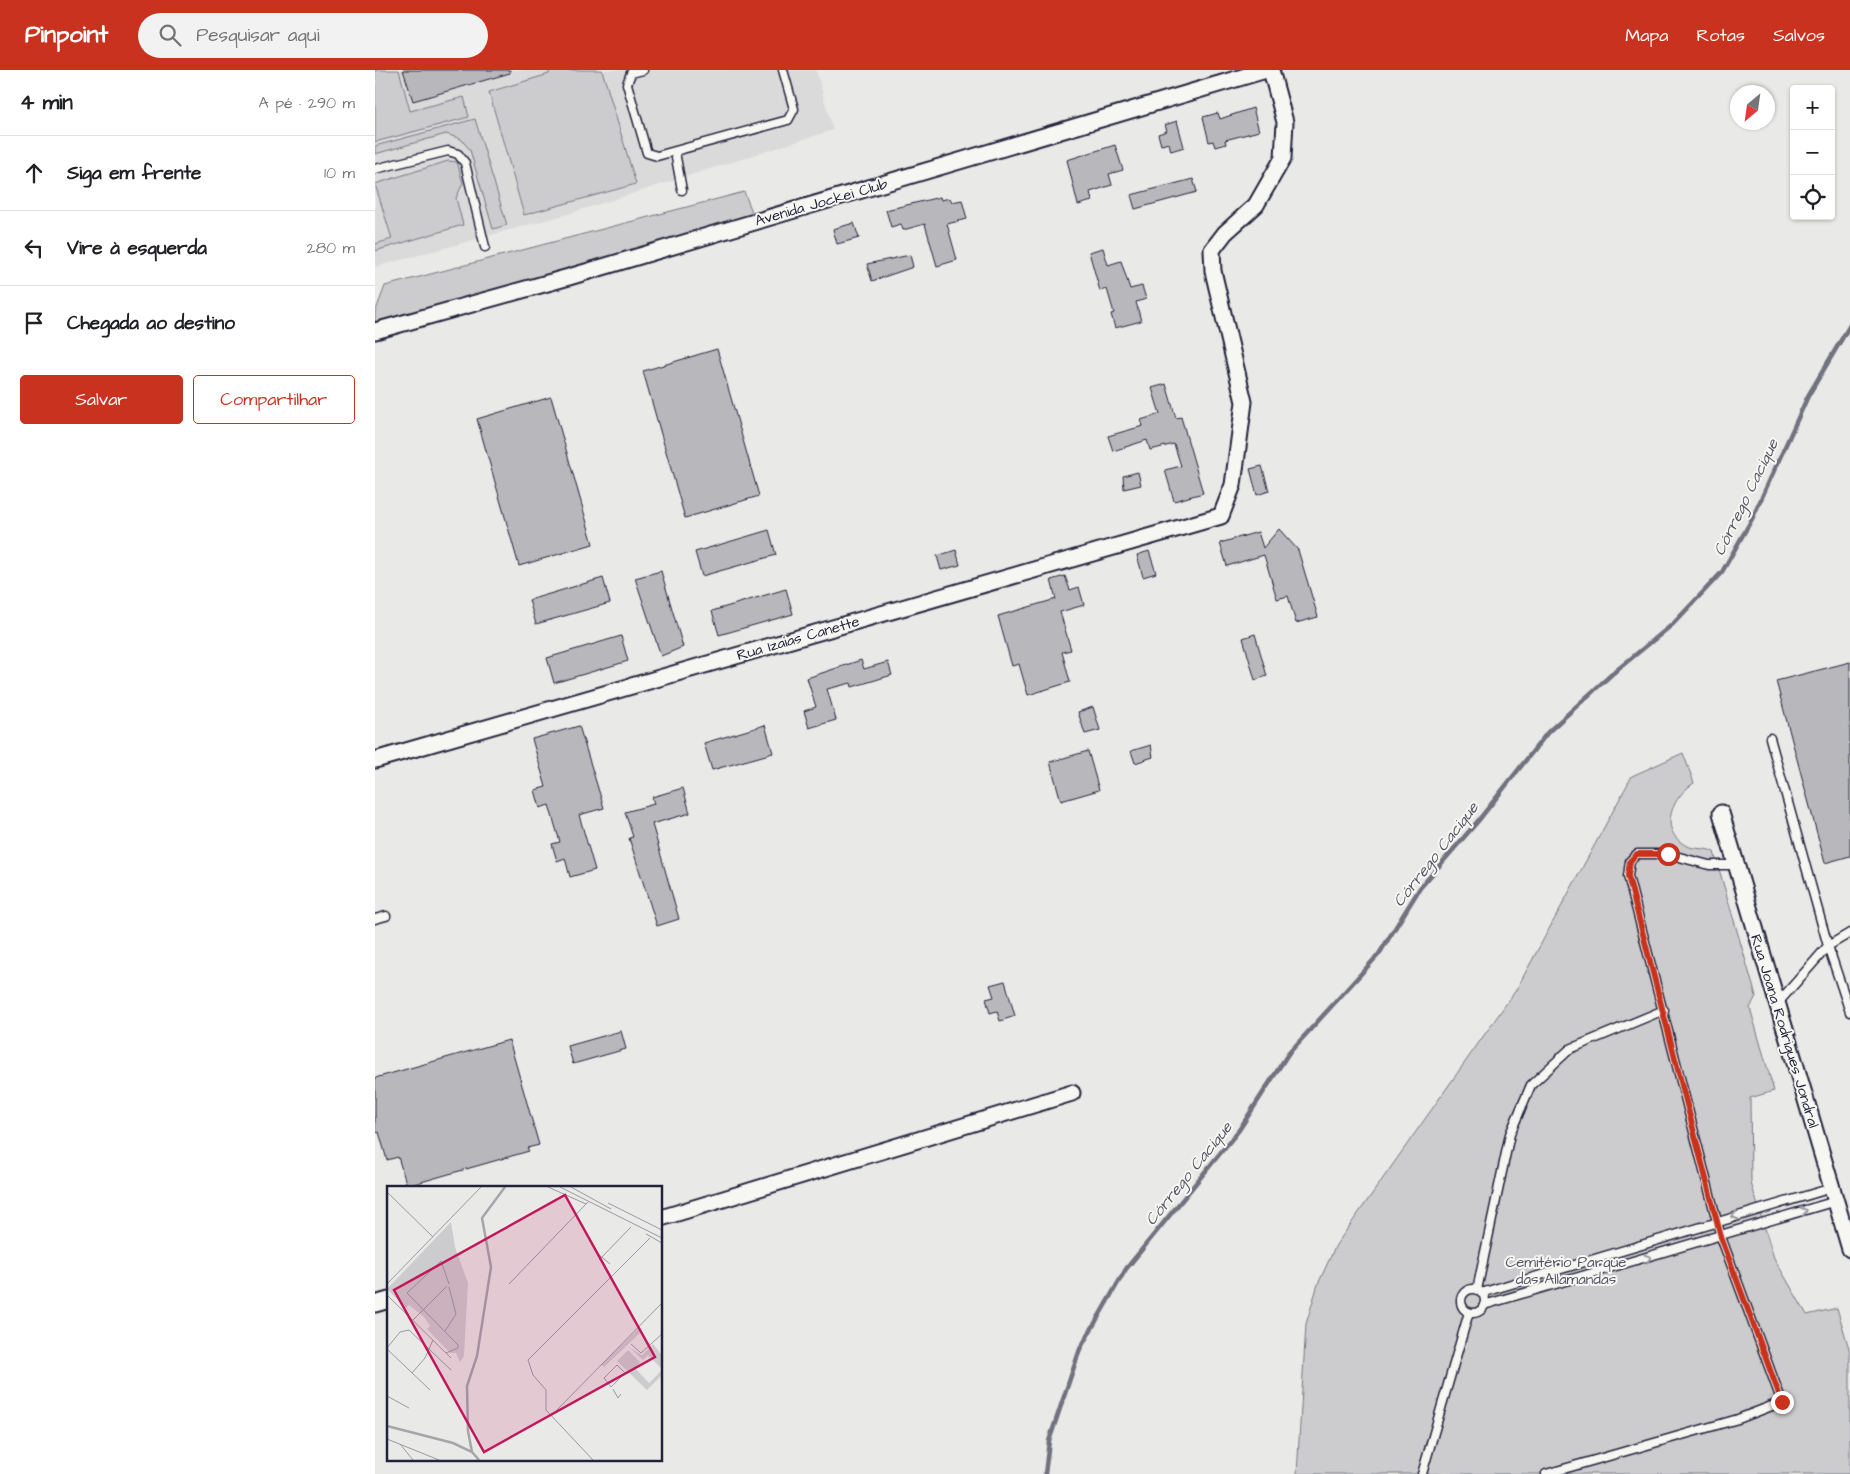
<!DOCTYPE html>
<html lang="pt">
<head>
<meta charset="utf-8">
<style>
  :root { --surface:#fff; --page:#f2f2f2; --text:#202124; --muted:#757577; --line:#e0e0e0; --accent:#c8321e }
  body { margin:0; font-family:"Architects Daughter",sans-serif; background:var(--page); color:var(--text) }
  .controls { position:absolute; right:15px; top:15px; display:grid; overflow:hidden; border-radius:5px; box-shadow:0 1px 4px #0004 }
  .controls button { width:45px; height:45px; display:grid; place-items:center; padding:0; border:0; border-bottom:1px solid var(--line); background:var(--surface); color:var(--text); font:25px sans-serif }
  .compass { position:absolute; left:1355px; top:15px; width:45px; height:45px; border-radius:50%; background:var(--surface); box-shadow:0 1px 4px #0004; rotate:209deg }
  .stop { position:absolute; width:15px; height:15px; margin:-11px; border:4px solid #c8321e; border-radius:50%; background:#fff }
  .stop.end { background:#c8321e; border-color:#fff; box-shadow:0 1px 5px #0008 }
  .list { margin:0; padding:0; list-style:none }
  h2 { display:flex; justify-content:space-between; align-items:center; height:65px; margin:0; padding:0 20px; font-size:21px }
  h2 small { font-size:16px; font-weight:400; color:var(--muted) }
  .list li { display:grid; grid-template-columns:32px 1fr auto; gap:15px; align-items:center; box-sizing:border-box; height:75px; padding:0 20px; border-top:1px solid var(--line) }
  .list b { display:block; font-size:19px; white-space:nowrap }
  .list em { font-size:16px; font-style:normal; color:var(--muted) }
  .actions { display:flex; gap:10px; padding:15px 20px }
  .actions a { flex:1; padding:11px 0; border:1px solid var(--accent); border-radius:5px; text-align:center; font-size:18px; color:var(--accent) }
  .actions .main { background:var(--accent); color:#fff }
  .icon { flex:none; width:28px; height:28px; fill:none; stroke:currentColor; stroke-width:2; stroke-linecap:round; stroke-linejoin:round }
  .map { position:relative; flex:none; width:1475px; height:1404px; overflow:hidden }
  header { display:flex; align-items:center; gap:30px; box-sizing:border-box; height:70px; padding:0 25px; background:var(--accent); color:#fff }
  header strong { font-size:24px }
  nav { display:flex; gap:28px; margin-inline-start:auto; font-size:18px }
  .search { width:350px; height:45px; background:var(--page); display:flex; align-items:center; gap:12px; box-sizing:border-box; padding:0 18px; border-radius:28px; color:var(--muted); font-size:19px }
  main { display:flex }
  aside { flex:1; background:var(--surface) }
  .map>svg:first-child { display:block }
  .built { fill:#dadada }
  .green { fill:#ccccce; stroke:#777784 }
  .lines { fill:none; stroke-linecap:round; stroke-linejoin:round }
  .stream { stroke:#71717f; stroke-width:4.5 }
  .building { fill:#b8b8bc; stroke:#22223b }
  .service-casing { stroke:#22223b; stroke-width:11 }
  .minor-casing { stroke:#22223b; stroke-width:19 }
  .service { stroke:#f6f6f2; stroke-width:8 }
  .minor { stroke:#f6f6f2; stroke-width:15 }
  .oneway { stroke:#9797a0 }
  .route { stroke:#c8321e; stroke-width:6 }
  .labels { text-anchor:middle; stroke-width:4; stroke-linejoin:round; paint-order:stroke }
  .street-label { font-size:15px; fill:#22223b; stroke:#f6f6f2 }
  .park-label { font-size:15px; fill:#555567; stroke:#f6f6f2 }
  .water-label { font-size:16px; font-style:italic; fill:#565668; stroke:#f6f6f2 }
  .inset-river { fill:none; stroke:#a5a5ac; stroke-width:2.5 }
  .inset-road { fill:none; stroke:#9999a2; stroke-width:1 }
  .view { fill:#c2185b; fill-opacity:0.15; stroke:#c2185b; stroke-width:2.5 }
  .inset-edge { fill:none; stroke:#22223b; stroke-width:2.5 }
</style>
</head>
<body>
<header>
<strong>Pinpoint</strong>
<div class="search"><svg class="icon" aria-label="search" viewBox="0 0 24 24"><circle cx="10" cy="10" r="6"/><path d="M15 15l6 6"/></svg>Pesquisar aqui</div>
<nav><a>Mapa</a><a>Rotas</a><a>Salvos</a></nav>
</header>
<main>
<aside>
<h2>4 min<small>A pé · 290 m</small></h2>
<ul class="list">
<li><svg class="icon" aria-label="ahead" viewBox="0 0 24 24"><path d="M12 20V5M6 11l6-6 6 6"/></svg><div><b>Siga em frente</b></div><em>10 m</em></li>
<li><svg class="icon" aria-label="left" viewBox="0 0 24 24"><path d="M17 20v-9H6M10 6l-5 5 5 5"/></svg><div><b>Vire à esquerda</b></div><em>280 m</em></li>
<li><svg class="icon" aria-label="arrive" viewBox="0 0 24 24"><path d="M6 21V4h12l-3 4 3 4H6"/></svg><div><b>Chegada ao destino</b></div></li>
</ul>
<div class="actions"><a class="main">Salvar</a><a>Compartilhar</a></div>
</aside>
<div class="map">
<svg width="1475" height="1404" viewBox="0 0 1475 1404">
  <rect width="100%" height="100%" fill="#e9e9e7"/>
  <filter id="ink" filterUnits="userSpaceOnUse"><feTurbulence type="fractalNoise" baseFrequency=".02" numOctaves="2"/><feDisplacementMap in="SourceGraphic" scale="10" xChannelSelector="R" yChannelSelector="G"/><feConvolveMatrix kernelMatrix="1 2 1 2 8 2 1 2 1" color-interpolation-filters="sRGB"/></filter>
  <g filter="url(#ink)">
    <path class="built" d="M0,0H441L458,60L193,144L0,197Z"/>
    <path class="green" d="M0,0H24L35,41L89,27L94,47L0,72Z
      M174,0H227L261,114L149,145L114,22L174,4Z
      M100,49L132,155L118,159L95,80L86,69L71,64L0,84V76Z
      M73,91L82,92L88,113L81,128L88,155L0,181V174L17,169L0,114Z
      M369,122L380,149L0,254V243L10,216Z
      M1308,683L1319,713C1297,727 1282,761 1312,776C1321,780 1331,777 1339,782L1381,926L1375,938L1399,1021L1375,1028L1376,1113L1399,1188L1432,1245L1462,1238L1475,1282V1404H922L931,1254L943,1214L961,1175L1141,920L1257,706Z"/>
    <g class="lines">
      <path class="stream" d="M670,1404L674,1371L705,1279L751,1199L864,1060L913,984L1004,884L1045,818L1103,751L1173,662L1237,604L1298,554L1347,502L1377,449L1433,326L1475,255"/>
    </g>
    <path class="building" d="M28,0H135V3L38,31Z
      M878,38L884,61L850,70L851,74L840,77L838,71L834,72L828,47L843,43L845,49Z
      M802,51L809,77L796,81L794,73L786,75L783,64L792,61L790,55Z
      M740,75L748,100L734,104L737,115L715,122L717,131L703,135L692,90Z
      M818,109L822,122L760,139L756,125Z
      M565,127L566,130L575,128L577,132L587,130L592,149L572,154L582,190L562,196L550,154L528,160L526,154L516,157L511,140Z
      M479,153L484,168L462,174L458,159Z
      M728,178L733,195L746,191L755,219L767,216L771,229L761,232L766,251L740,258L736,244L739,243L732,219L725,221L714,182Z
      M535,185L538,197L497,211L492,194Z
      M342,279L384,426L310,448L268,301Z
      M791,314L801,348L806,347L828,423L799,431L790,400L806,396L799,374L775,380L772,370L738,381L733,366L768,356L766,350L785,344L777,318Z
      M176,327L218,474L144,496L102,349Z
      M887,396L894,421L882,425L875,399Z
      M763,402L766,415L749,419L748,406Z
      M904,459L923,480L943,547L921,553L913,526L902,529L889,485L852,496L845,473L883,462L888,478Z
      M394,460L401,485L327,506L320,482Z
      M581,480L585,495L566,500L562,486Z
      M774,481L781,503L768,507L762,485Z
      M286,501L308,577L286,586L260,508Z
      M690,506L695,520L704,517L709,535L685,542L696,580L687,582L695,612L653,625L644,594L637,596L623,546L681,529L676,510Z
      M228,508L235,533L161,554L154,530Z
      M411,519L418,544L344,565L337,541Z
      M880,564L892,606L880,610L868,568Z
      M246,566L253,591L179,613L172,588Z
      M486,590L489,599L513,592L517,605L477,617L476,613L452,619L461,650L434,658L429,641L441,637L432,608Z
      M1475,592V786L1450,793L1401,611Z
      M718,637L725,660L710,664L703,642Z
      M390,655L398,683L337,700L329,673Z
      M204,656L229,738L204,745L220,800L195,807L190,788L182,791L177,774L185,772L174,735L165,738L160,720L171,717L157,669Z
      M776,675L778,687L760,693L756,681Z
      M713,681L724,720L686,731L675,692Z
      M308,718L315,743L277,754L304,849L282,856L254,768L258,767L250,742L279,734L277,727Z
      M630,911L640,946L625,951L622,941L615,943L611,929L619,927L615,915Z
      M246,961L251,979L198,994L193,976Z
      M134,970L164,1075L152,1078L154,1081L32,1116L23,1087L12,1090L4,1062L0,1063V1008Z"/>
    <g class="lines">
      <g class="service-casing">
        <path id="service" d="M268,0L256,3L252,14L272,83L282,86L413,50L419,39L408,0
          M300,82L307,120
          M0,99L73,81L83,84L90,93L110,177
          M1395,668L1453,876L1475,942
          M0,849L11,846
          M1402,934L1453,876L1475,863
          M1086 1231a12 12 0 1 1 24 0a12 12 0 1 1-24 0Z
          M1102,1220L1135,1064L1156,1015L1195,979L1289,940
          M1106,1223L1457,1118
          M1109,1235L1461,1131
          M1047,1404L1094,1242
          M1171,1404L1363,1349L1407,1332L1346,1167L1253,806L1255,791L1262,784H1293L1334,795H1361"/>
      </g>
      <g class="minor-casing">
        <path id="minor" d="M0,261L194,207L891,0
          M0,690L846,446L858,415L869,332L838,201L837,180L850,163L881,135L908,88L910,52L896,0
          M1346,743L1475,1179
          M286,1148L697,1023
          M0,1234L14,1230"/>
      </g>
      <use href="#service" class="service"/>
      <use href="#minor" class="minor"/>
    </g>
    <defs><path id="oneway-chevron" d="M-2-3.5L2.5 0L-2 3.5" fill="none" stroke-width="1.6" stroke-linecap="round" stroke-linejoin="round" transform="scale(1.25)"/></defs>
    <g class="oneway">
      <use href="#oneway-chevron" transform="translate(1429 1141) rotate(-17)"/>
      <use href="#oneway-chevron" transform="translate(1360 1146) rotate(164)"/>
      <use href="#oneway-chevron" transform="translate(1273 1188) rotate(-16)"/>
    </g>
  </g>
  <g class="lines" filter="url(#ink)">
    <path class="route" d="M1293,784H1262L1255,791L1253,806L1346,1167L1407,1332"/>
  </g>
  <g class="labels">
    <g class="street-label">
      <text transform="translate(446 132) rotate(-16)" y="5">Avenida Jockei Club</text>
      <text transform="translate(423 568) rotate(-16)" y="5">Rua Izaias Canette</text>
      <text transform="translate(1410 961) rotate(73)" y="5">Rua Joana Rodrigues Jondral</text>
    </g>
    <g class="park-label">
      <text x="1191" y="1197">Cemitério Parque<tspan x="1191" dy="17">das Allamandas</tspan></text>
    </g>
    <g class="water-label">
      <text transform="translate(1370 427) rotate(-64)" y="6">Córrego Cacique</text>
      <text transform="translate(1060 784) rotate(-52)" y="6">Córrego Cacique</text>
      <text transform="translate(813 1103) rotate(-51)" y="6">Córrego Cacique</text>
    </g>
  </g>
  <g transform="translate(12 1116)">
    <rect width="275" height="275" fill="#e9e9e7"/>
    <path d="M64,36L68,61L81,97L77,170L73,176L69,167H63L40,143L43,140L37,131L22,119L19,122L0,103ZM252,142L253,147L217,181L214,179ZM266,158L275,169V183L261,169L256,174L243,162L255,169ZM241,164L253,176L248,182L262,197L275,184V189L260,204L230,175Z" fill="#ccccce"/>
    <path class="inset-river" d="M0,240L66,257L85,266L92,274M85,266L81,245L80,200L90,170L104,81L95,32L118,1"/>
    <path class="inset-road" d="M161,1L199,18M173,1L275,52M184,1L224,23M0,6L46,51M221,17L275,44M259,48L275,57M211,68L223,78M212,74L244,41M0,98L94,1M122,98L201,16M0,109L64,172M26,134L60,100M58,145L69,128L62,101M244,158L254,167L275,148M0,162L13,146L22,144L64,184M0,163L43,204M59,167L71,162V159L20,107L54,75L62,98M230,179L238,187L224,201L217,192ZM25,187L38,172L46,154M226,203L231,212L234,208M0,210L22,222M165,229L275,117M0,253L52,274M13,258L26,274M206,274L159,224V204L146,189L141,174L263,52"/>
    <path class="view" d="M178,9L268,171L97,266L7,104Z"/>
    <rect width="275" height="275" class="inset-edge"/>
  </g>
</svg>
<div class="controls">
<button>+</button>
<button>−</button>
<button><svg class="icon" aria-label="locate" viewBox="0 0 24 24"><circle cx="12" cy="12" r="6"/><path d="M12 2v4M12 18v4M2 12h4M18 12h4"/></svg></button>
</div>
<svg class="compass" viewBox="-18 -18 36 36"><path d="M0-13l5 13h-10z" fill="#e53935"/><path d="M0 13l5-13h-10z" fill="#757577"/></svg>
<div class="stop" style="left:1293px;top:784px"></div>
<div class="stop end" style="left:1407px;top:1332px"></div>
</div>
</main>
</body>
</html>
